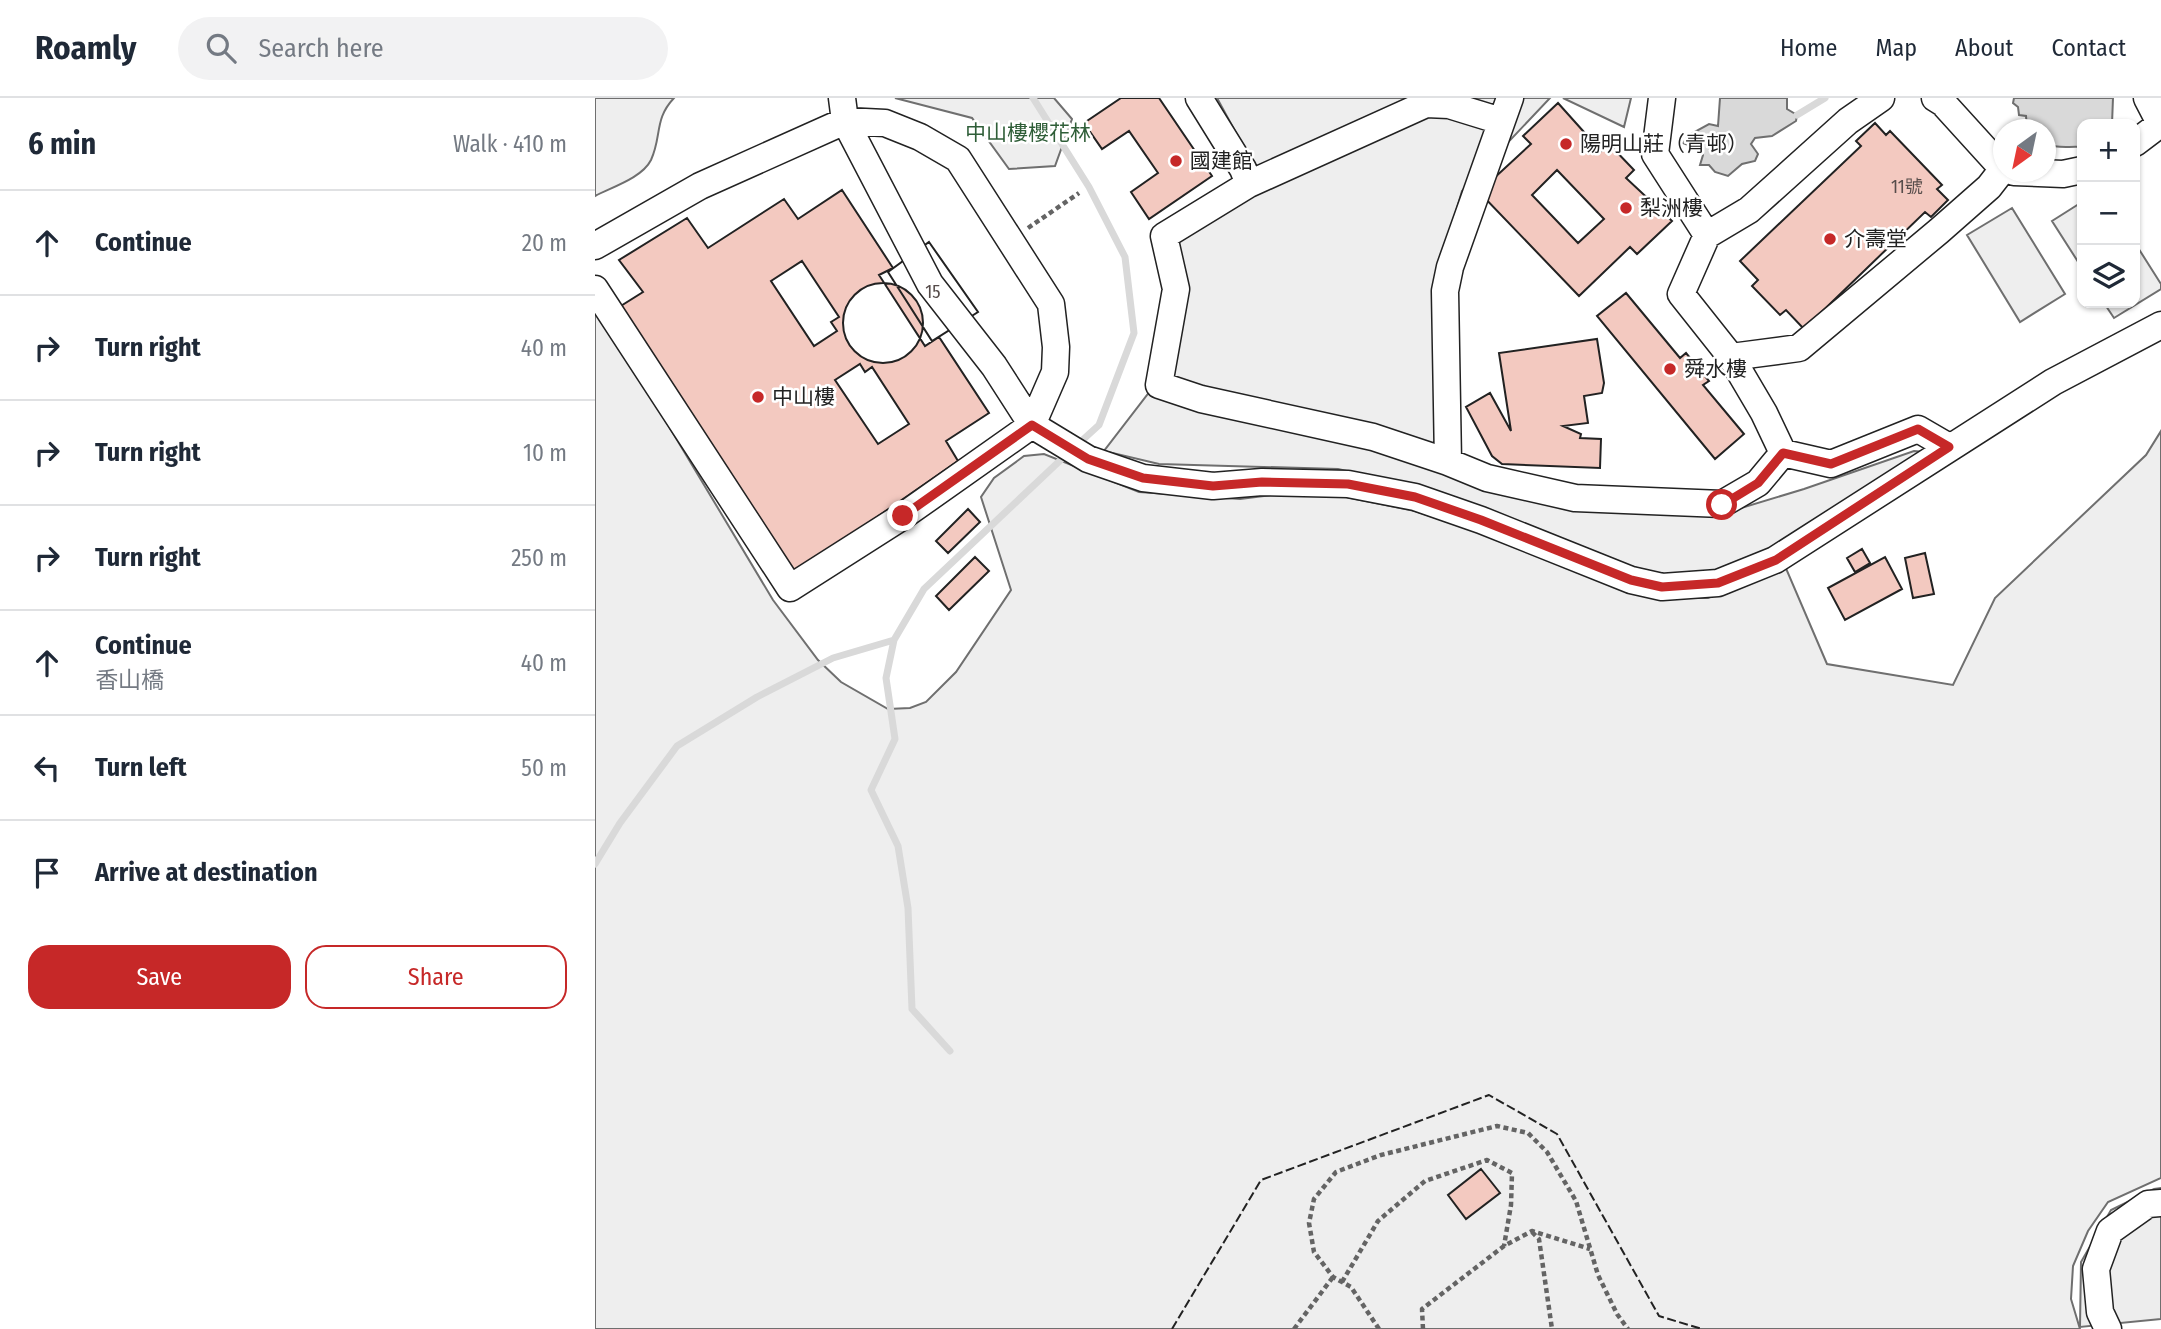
<!DOCTYPE html>
<html lang="en">
<head>
<meta charset="utf-8">
<style>
  :root { --surface:#fff; --page:#f2f2f3; --text:#1f2937; --muted:#747a83; --line:#e0e1e3; --accent:#c62828 }
  body { margin:0; font-family:"Fira Sans Condensed","Noto Sans TC",sans-serif; background:var(--page); color:var(--text) }
  .controls { position:absolute; right:21px; top:21px; display:grid; overflow:hidden; border-radius:14px; box-shadow:0 2px 5px #0004 }
  .controls button { width:63px; height:63px; display:grid; place-items:center; padding:0; border:0; border-bottom:2px solid var(--line); background:var(--surface); color:var(--text); font:35px sans-serif }
  .compass { position:absolute; left:1398px; top:21px; width:63px; height:63px; border-radius:50%; background:var(--surface); box-shadow:0 2px 5px #0004; rotate:213deg }
  .stop { position:absolute; width:21px; height:21px; margin:-16px; border:5px solid #c62828; border-radius:50%; background:#fff }
  .stop.end { background:#c62828; border-color:#fff; box-shadow:0 2px 7px #0008 }
  .list { margin:0; padding:0; list-style:none }
  h2 { display:flex; justify-content:space-between; align-items:center; height:91px; margin:0; padding:0 28px; font-size:30px }
  h2 small { font-size:23px; font-weight:400; color:var(--muted) }
  .list li { display:grid; grid-template-columns:46px 1fr auto; gap:21px; align-items:center; box-sizing:border-box; height:105px; padding:0 28px; border-top:2px solid var(--line) }
  .list b { display:block; font-size:26px; white-space:nowrap }
  .list p { margin:0; font-size:23px; white-space:nowrap; color:var(--muted) }
  .list em { font-size:23px; font-style:normal; color:var(--muted) }
  .actions { display:flex; gap:14px; padding:21px 28px }
  .actions a { flex:1; padding:16px 0; border:2px solid var(--accent); border-radius:21px; text-align:center; font-size:24px; color:var(--accent) }
  .actions .main { background:var(--accent); color:#fff }
  .icon { flex:none; width:38px; height:38px; fill:none; stroke:currentColor; stroke-width:2; stroke-linecap:round; stroke-linejoin:round }
  .map { position:relative; flex:none; width:1566px; height:1231px; overflow:hidden }
  header { display:flex; align-items:center; gap:42px; box-sizing:border-box; height:98px; padding:0 35px; background:var(--surface); border-bottom:2px solid var(--line) }
  header strong { font-size:33px }
  nav { display:flex; gap:38px; margin-inline-start:auto; font-size:24px }
  .search { width:490px; height:63px; background:var(--page); display:flex; align-items:center; gap:18px; box-sizing:border-box; padding:0 24px; border-radius:38px; color:var(--muted); font-size:26px }
  main { display:flex }
  aside { flex:1; background:var(--surface) }
  .map>svg:first-child { display:block }
  .green { fill:#eee; stroke:#6f6f6f; stroke-width:2 }
  .parking { fill:#ededed; stroke:#6f6f6f; stroke-width:2 }
  .water { fill:#d9d9d9; stroke:#6f6f6f; stroke-width:2 }
  .lines { fill:none; stroke-linecap:round; stroke-linejoin:round }
  .stream { stroke:#d9d9d9; stroke-width:7 }
  .building { fill:#f3c9c0; stroke:#222; stroke-width:2; fill-rule:evenodd }
  .minor-casing { stroke:#222; stroke-width:29 }
  .path { stroke:#646464; stroke-width:4.5; stroke-dasharray:5 3.5; stroke-linecap:butt }
  .minor { stroke:#fff; stroke-width:26 }
  .fence { stroke:#222; stroke-width:2; stroke-dasharray:9 3.5; stroke-linecap:butt }
  .route { stroke:#c62828; stroke-width:9 }
  .poi-dot { fill:#c62828; stroke:#fff; stroke-width:2.5 }
  .labels { text-anchor:middle; stroke-width:5; stroke-linejoin:round; paint-order:stroke }
  .number-label { font-size:18px; fill:#564c4a }
  .park-label { font-size:21px; fill:#2f5e38; stroke:#fff }
  .poi-label { font-size:21px; fill:#222; stroke:#fff; text-anchor:start }
</style>
</head>
<body>
<header>
<strong>Roamly</strong>
<div class="search"><svg class="icon" aria-label="search" viewBox="0 0 24 24"><circle cx="10" cy="10" r="6"/><path d="M15 15l6 6"/></svg>Search here</div>
<nav><a>Home</a><a>Map</a><a>About</a><a>Contact</a></nav>
</header>
<main>
<aside>
<h2>6 min<small>Walk · 410 m</small></h2>
<ul class="list">
<li><svg class="icon" aria-label="ahead" viewBox="0 0 24 24"><path d="M12 20V5M6 11l6-6 6 6"/></svg><div><b>Continue</b></div><em>20 m</em></li>
<li><svg class="icon" aria-label="right" viewBox="0 0 24 24"><path d="M7 20v-9h11M14 6l5 5-5 5"/></svg><div><b>Turn right</b></div><em>40 m</em></li>
<li><svg class="icon" aria-label="right" viewBox="0 0 24 24"><path d="M7 20v-9h11M14 6l5 5-5 5"/></svg><div><b>Turn right</b></div><em>10 m</em></li>
<li><svg class="icon" aria-label="right" viewBox="0 0 24 24"><path d="M7 20v-9h11M14 6l5 5-5 5"/></svg><div><b>Turn right</b></div><em>250 m</em></li>
<li><svg class="icon" aria-label="ahead" viewBox="0 0 24 24"><path d="M12 20V5M6 11l6-6 6 6"/></svg><div><b>Continue</b><p>香山橋</p></div><em>40 m</em></li>
<li><svg class="icon" aria-label="left" viewBox="0 0 24 24"><path d="M17 20v-9H6M10 6l-5 5 5 5"/></svg><div><b>Turn left</b></div><em>50 m</em></li>
<li><svg class="icon" aria-label="arrive" viewBox="0 0 24 24"><path d="M6 21V4h12l-3 4 3 4H6"/></svg><div><b>Arrive at destination</b></div></li>
</ul>
<div class="actions"><a class="main">Save</a><a>Share</a></div>
</aside>
<div class="map">
<svg width="1566" height="1231" viewBox="0 0 1566 1231">
  <rect width="100%" height="100%" fill="#fff"/>
  <path class="green" d="M0,0H79C59,21 67,38 56,62C47,80 17,89 0,98Z
    M300,0H459L477,21L460,68L414,71L377,20Z
    M622,0H955L867,93L837,195L843,373L1133,414L1209,391L1319,353L1332,354L1173,455L1137,472L1093,479L1060,475L1028,466L809,386L743,371L564,366L509,353L555,293L582,145L671,90Z
    M968,0H1036L1029,29Z
    M1487,104V170L1457,123Z
    M1417,110L1470,196L1425,224L1372,137Z
    M1540,145L1566,186V191L1519,220L1509,205H1540Z
    M0,205L178,502L223,562L246,584L293,611L315,610L331,604L361,574L416,492L386,399L399,380L429,358L449,356L544,394L645,401L716,392L820,413L907,442L1061,500H1113L1190,468L1232,566L1358,587L1400,500L1551,357L1566,333V1080L1513,1104L1493,1133L1478,1168L1476,1201L1485,1231H0Z"/>
  <path class="parking" d="M1566,1090V1221L1485,1229L1486,1164L1516,1112L1559,1091Z"/>
  <path class="water" d="M1125,0H1192V11L1202,17L1201,23L1177,38L1160,40L1156,46L1163,56L1160,63L1147,66L1133,78L1120,74L1114,67H1105L1108,57L1106,52L1088,45L1094,37L1114,26L1123,28Z
    M1419,0H1518L1517,26H1487V49C1474,48 1463,51 1451,46L1450,32L1432,31L1431,18L1424,17L1423,9L1418,5Z"/>
  <g class="lines">
    <path class="stream" d="M438,0L494,89L530,159L539,235L504,327L481,348
      M1202,17L1230,0
      M0,766L25,725L82,648L162,599L238,560L299,542
      M355,953L317,911L313,810L303,748L276,692L300,641L291,580L299,542L329,491L472,356"/>
  </g>
  <path class="building" d="M526,0H564L617,78L554,121L536,94L563,75L534,33L507,51L489,25Z
    M963,5L1006,53L1014,46L1039,72L1031,80L1077,123L1042,156L1035,149L984,198L884,94L936,46L928,38ZM962,72L1009,121L983,145L937,97Z
    M1280,25L1291,37L1295,33L1347,87L1342,91L1353,102L1336,119L1330,114L1209,231L1191,212L1185,217L1157,188L1163,182L1145,163L1266,48L1261,43Z
    M247,92L298,170L284,177L330,248L344,239L394,315L351,343L363,363L197,478L21,211L48,194L24,162L92,120L113,150L189,101L203,121ZM207,163L244,219L236,224L242,233L219,248L176,183ZM265,266L270,274L277,269L314,326L283,346L240,282Z
    M334,144L383,214L337,243L293,174Z
    M334,144L383,214L337,243L293,174Z
    M248 225a40 40 0 1 1 80 0a40 40 0 1 1-80 0Z
    M1031,195L1085,260L1091,255L1114,283L1108,287L1149,336L1120,361L1002,218Z
    M1002,241L1009,285L1007,295L989,298L993,325L968,328L986,336L985,340L1006,341L1005,370L907,366L897,358L871,309L895,295L916,333L904,255Z
    M373,411L385,424L353,455L341,443Z
    M1267,451L1275,465L1260,474L1252,460Z
    M1330,455L1339,496L1318,500L1310,460Z
    M380,459L394,473L354,512L341,498Z
    M1290,459L1307,491L1250,522L1233,490Z
    M886,1071L905,1095L871,1121L853,1097Z"/>
  <g class="lines">
    <g class="minor-casing">
      <path id="minor" d="M247,0L250,23L335,186L399,268L437,327L493,361L548,380L618,388L667,384L753,386L820,399L886,422L1036,482L1067,489L1123,485L1180,462L1458,284L1566,227
        M604,0L648,71L654,86L569,138L581,191L564,287L606,301L778,339L853,364L892,380L980,400L1127,406L1163,385L1188,355L1169,315L1136,259L1086,196L1112,137L1060,56L1067,0
        M1340,0L1348,5L1408,71
        M1552,0L1566,27
        M1540,45L1565,26
        M1419,74L1468,76L1487,72
        M654,86L831,6L854,7L906,23
        M1112,137L1154,112L1253,23L1286,0
        M0,148L105,88L250,23L290,25L325,39L363,61L456,206L461,249L460,274L437,327L308,418L195,490L0,191
        M1136,259L1204,250L1344,133L1394,89L1408,71
        M1188,355L1236,366L1323,331L1354,349
        M853,364L850,193L855,169L915,0
        M1513,1231L1505,1214L1501,1171L1515,1133L1553,1106L1566,1105"/>
    </g>
    <path class="path" d="M433,130L484,95
      M937,1134L944,1141L957,1231
      M747,1184L783,1123L830,1083L892,1062L917,1075L916,1107L909,1148
      M699,1231L738,1179
      M784,1231L756,1189L738,1179L719,1154L714,1125L719,1101L741,1074L786,1057L902,1028L933,1035L952,1054L981,1103L1003,1177L1022,1216L1033,1231
      M828,1231L827,1211L909,1148L937,1133L995,1151"/>
    <use href="#minor" class="minor"/>
    <path class="fence" d="M577,1231L666,1082L894,997L962,1036L1064,1218L1107,1231"/>
  </g>
  <g class="lines">
    <path class="route" d="M308,418L437,327L493,361L548,380L618,388L667,384L753,386L820,399L886,422L1036,482L1067,489L1123,485L1181,462L1354,349L1323,331L1236,366L1188,355L1163,385L1127,407"/>
  </g>
  <g class="poi-dot">
    <circle cx="971" cy="46" r="7"/>
    <circle cx="581" cy="63" r="7"/>
    <circle cx="1031" cy="110" r="7"/>
    <circle cx="1235" cy="141" r="7"/>
    <circle cx="1075" cy="271" r="7"/>
    <circle cx="163" cy="299" r="7"/>
  </g>
  <g class="labels">
    <g class="number-label">
      <text x="1312" y="95">11號</text>
      <text x="338" y="200">15</text>
    </g>
    <g class="park-label">
      <text x="433" y="42">中山樓櫻花林</text>
    </g>
    <g class="poi-label">
      <text x="985" y="53">陽明山莊（青邨）</text>
      <text x="595" y="70">國建館</text>
      <text x="1045" y="117">梨洲樓</text>
      <text x="1249" y="148">介壽堂</text>
      <text x="1089" y="278">舜水樓</text>
      <text x="177" y="306">中山樓</text>
    </g>
  </g>
</svg>
<div class="controls">
<button>+</button>
<button>−</button>
<button><svg class="icon" aria-label="layers" viewBox="0 0 24 24"><path d="M12 4l9 5-9 5-9-5zM3 14l9 5 9-5"/></svg></button>
</div>
<svg class="compass" viewBox="-18 -18 36 36"><path d="M0-13l5 13h-10z" fill="#e53935"/><path d="M0 13l5-13h-10z" fill="#747a83"/></svg>
<div class="stop" style="left:1127px;top:407px"></div>
<div class="stop end" style="left:308px;top:418px"></div>
</div>
</main>
</body>
</html>
